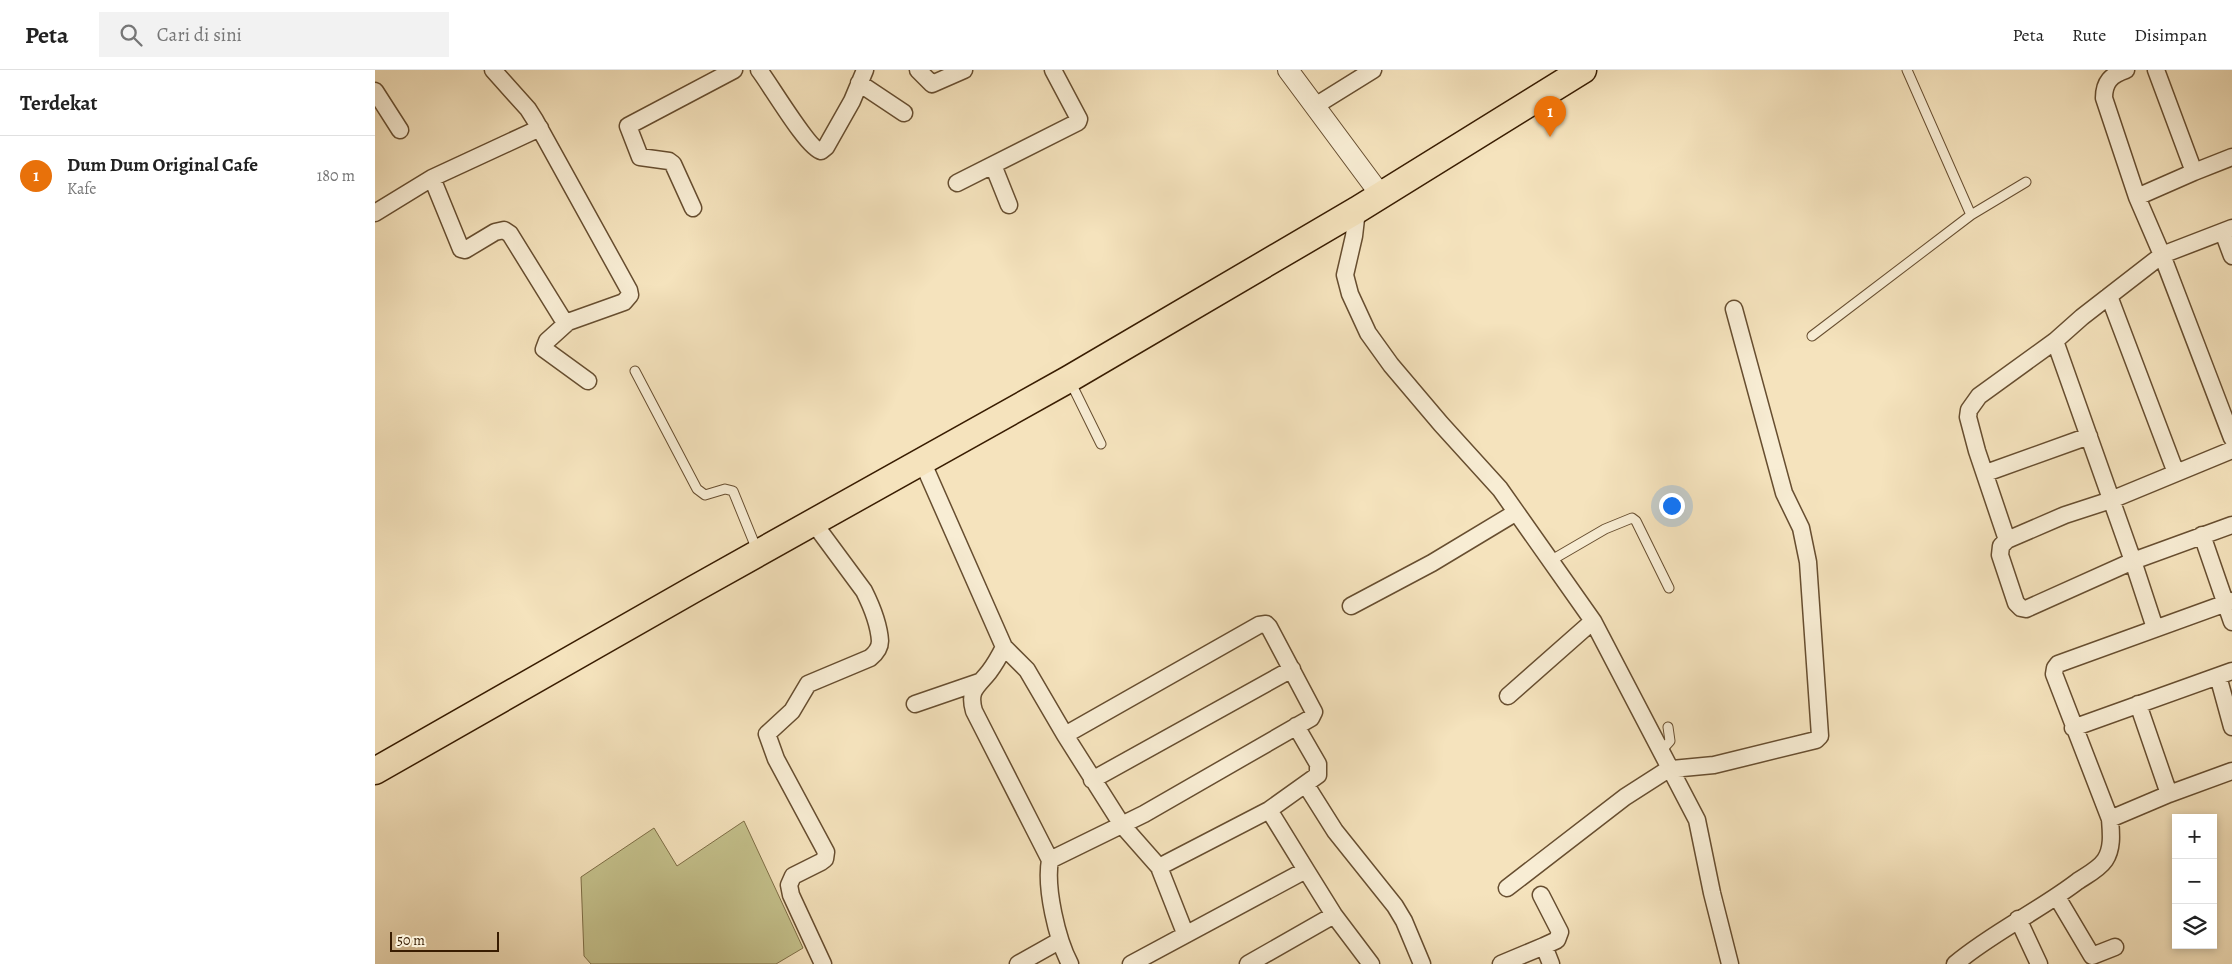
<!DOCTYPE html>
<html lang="id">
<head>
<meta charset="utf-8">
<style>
  :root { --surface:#fff; --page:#f2f2f2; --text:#222; --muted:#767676; --line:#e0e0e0; --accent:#111827 }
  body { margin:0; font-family:Alegreya,serif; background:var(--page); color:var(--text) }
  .controls { position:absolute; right:15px; bottom:15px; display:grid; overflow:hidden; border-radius:0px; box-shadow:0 2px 8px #0003 }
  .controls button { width:45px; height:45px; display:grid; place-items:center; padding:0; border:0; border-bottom:1px solid var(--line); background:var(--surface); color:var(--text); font:25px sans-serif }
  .scale { position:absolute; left:15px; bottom:12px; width:109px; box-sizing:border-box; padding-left:5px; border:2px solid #381c01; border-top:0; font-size:14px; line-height:18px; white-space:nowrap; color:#381c01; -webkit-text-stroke:4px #f8edd4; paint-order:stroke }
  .you { position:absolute; left:1296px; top:435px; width:18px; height:18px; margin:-12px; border:4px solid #fff; border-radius:50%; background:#1a73e8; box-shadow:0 0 0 8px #1a73e833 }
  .badge { display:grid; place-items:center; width:32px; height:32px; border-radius:50%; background:var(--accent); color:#fff; font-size:16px; font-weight:700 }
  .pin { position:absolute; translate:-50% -41px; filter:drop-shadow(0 1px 2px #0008) }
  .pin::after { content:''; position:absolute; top:26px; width:18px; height:15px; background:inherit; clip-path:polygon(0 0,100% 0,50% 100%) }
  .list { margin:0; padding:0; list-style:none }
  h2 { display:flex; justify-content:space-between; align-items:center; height:65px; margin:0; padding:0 20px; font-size:21px }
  h2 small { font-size:16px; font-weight:400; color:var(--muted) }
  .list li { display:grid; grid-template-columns:32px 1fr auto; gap:15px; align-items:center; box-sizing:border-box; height:80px; padding:0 20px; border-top:1px solid var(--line) }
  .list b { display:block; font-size:19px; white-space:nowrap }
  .list p { margin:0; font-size:16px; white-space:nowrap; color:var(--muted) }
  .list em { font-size:16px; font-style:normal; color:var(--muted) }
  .icon { flex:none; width:28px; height:28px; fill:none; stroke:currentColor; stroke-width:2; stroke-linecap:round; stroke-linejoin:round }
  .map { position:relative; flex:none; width:1857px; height:894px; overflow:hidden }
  header { display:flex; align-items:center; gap:30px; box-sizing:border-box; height:70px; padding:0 25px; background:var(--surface); border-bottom:1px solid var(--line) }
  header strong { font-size:24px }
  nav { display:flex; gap:28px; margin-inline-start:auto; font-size:18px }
  .search { width:350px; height:45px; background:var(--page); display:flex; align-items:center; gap:12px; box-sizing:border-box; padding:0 18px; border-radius:0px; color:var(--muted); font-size:19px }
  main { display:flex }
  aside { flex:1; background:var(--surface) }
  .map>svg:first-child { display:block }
  .green { fill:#c4c18c; stroke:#7e6e46 }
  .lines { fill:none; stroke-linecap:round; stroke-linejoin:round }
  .service-casing { stroke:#674e30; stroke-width:11 }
  .minor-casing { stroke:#674e30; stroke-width:19 }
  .tertiary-casing { stroke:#674e30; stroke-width:22 }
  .primary-casing { stroke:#381c01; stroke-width:29 }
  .service { stroke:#f8edd4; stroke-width:9 }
  .minor { stroke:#f8edd4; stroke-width:16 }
  .tertiary { stroke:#f8edd4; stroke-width:20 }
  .primary { stroke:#f5e3bd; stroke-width:26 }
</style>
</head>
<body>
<header>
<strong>Peta</strong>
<div class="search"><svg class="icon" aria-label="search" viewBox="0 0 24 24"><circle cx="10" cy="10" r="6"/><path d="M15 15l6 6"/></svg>Cari di sini</div>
<nav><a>Peta</a><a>Rute</a><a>Disimpan</a></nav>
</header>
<main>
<aside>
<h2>Terdekat<small></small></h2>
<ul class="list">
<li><span class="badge" style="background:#e8710a">1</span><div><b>Dum Dum Original Cafe</b><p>Kafe</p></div><em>180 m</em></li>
</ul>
</aside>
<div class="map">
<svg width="1857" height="894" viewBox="0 0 1857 894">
  <rect width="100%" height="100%" fill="#f5e3bd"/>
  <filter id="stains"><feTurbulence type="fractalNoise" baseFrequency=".004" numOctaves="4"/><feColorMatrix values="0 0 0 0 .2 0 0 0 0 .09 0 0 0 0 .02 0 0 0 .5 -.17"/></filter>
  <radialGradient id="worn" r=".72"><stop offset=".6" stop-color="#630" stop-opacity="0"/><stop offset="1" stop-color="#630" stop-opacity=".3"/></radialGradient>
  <path class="green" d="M369,751L428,878L401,894H216L209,886L206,807L279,758L302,796Z"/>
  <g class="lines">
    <g class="service-casing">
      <path id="service" d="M1532,0L1596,145
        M1437,266L1596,145L1651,112
        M260,301L322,419L330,425L350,419L358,421L382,480
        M695,311L726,374
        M1175,491L1230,459L1257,448L1261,451L1294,518
        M1286,681L1295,671L1293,657"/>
    </g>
    <g class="minor-casing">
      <path id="minor" d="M384,0C395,14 433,79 446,81L451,77L477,31L490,0
        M543,0L557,14L589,0
        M1751,0C1736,5 1729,12 1729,28L1762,127L1787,185L1857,368
        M1781,0L1819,102L1857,87
        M484,13L529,43
        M0,21L25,60
        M940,36L998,0
        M618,95L634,135
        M57,108L86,179L90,180L120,162L129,160L135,164L187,248L193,252L249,232L255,225L254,220L160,50L153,39L118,0
        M582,113L703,52L704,49L678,0
        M1762,127L1819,102
        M318,138L298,94L294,91L265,87L253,56L359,0
        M982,140L979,166L970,205L975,224L993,263L1016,295L1066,354L1125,419L1218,551L1322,750L1337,823L1355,894
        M0,143L57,108L165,58
        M1848,162L1857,186
        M1734,226L1801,403
        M193,252L172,271L169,279L213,311
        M1680,271L1758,491L1780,558
        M1857,380L1736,430L1690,445L1632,470L1626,476L1625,485L1641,533L1646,538L1651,539L1758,491L1857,455
        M547,391L629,577L652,600L690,665L884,555L891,554L894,557L939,642L936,648L769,744L675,790
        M1611,403L1714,366
        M438,452L489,521C496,535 504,555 505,571C505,579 500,584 495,588L433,614L417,641L392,664L401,689L451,782L450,789L446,792L418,806L414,815L416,825L448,894
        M1827,465L1857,552
        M1632,470L1602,381L1593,347L1594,340L1604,326L1680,271L1707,247L1787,185L1857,158
        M1857,531L1683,594L1680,598L1679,604L1735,749L1794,724L1857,701
        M976,536L1057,493L1140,443
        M629,577C625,585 620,594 614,602C602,617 593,620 599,641L675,790C670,818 682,869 695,894
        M1843,606L1857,657
        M1133,626L1218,551
        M540,634L604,612
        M1763,634L1794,724
        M921,656L943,694V705L894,740L931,800
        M1698,658L1857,601
        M690,665L747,755L784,797L894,740
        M717,710L917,599
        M931,715L960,761L1020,836L1029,851L1047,894
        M784,797L810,863
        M1132,818L1250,727L1289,702L1297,699L1339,695L1441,670L1445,666L1433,492L1426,458L1409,423L1359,239
        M1166,825L1185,862L1182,870L1169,876L1176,894
        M1682,827L1717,886L1740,877
        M1643,849L1664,894
        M643,894L684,871
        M756,894L931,800L959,845L996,894
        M873,894L959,845
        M1126,894L1169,876
        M1580,894C1618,862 1664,841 1703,811C1712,805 1724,799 1730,790C1738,778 1736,762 1735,749"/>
    </g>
    <g class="tertiary-casing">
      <path id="tertiary" d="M913,0L1005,124"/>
    </g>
    <g class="primary-casing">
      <path id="primary" d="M0,701L319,519L694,309L982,140L1208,0"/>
    </g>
    <use href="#service" class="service"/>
    <use href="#minor" class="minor"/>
    <use href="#tertiary" class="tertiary"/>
    <use href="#primary" class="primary"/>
  </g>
  <rect width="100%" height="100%" filter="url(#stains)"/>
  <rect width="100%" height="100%" fill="url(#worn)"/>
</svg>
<div class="controls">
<button>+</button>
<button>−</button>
<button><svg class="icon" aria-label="layers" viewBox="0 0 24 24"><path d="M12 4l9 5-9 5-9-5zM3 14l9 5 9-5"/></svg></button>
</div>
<div class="scale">50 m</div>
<div class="you"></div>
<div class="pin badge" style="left:1175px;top:67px;background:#e8710a">1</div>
</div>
</main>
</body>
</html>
